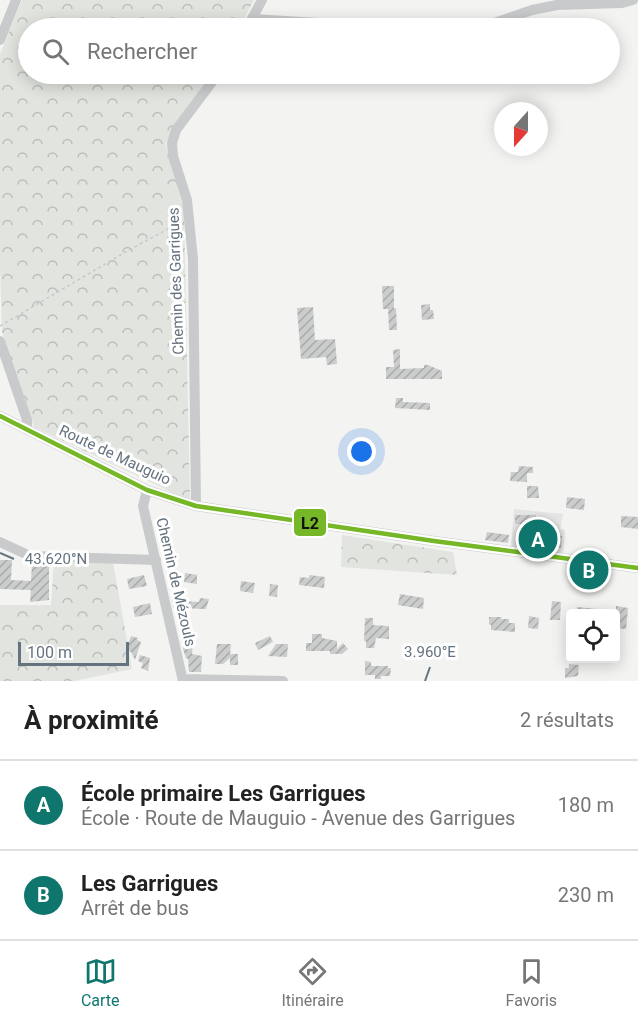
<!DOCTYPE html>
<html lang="fr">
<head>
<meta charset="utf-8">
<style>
  :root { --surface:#fff; --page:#f6f6f6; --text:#222; --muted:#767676; --line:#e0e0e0; --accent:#0f766e }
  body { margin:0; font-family:Roboto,sans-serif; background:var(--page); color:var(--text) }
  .controls { position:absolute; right:18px; bottom:18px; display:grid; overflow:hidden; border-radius:6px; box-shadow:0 3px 15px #0003 }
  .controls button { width:54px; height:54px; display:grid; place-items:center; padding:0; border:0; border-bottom:2px solid var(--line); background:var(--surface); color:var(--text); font:30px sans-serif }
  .compass { position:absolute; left:494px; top:102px; width:54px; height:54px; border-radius:50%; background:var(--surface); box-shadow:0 3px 15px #0003; rotate:201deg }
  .scale { position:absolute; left:18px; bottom:15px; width:111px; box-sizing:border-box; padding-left:6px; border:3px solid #64737f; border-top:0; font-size:16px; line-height:21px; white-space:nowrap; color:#64737f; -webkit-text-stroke:4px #fff; paint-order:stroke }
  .you { position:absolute; left:362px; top:452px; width:21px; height:21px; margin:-15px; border:4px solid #fff; border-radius:50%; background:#1a73e8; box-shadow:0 0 0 9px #1a73e833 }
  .badge { display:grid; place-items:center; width:39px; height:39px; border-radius:50%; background:var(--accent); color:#fff; font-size:20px; font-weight:700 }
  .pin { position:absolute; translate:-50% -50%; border:3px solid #fff; box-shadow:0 2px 6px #0006 }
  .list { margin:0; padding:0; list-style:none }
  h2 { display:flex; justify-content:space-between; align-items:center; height:78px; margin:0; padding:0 24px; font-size:26px }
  h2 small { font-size:20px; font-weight:400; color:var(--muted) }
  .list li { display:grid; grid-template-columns:39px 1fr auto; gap:18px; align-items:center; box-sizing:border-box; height:90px; padding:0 24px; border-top:2px solid var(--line) }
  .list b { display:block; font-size:22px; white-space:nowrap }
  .list p { margin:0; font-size:20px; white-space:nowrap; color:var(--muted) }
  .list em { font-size:20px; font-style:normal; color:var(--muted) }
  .icon { flex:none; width:33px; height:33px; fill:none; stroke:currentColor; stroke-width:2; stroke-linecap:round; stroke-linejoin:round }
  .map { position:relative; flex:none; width:638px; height:681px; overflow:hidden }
  .search { position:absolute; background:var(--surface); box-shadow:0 3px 15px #0003; left:18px; right:18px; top:18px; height:66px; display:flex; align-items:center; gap:15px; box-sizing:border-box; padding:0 21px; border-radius:33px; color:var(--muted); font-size:22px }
  .sheet { height:258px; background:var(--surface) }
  nav { display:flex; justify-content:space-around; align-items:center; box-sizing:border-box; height:84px; border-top:2px solid var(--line); background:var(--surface); font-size:16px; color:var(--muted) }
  nav a { display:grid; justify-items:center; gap:3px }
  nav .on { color:var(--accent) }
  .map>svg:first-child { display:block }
  .built { fill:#e3e4e3 }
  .forest { fill:url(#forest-crowns) }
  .building { fill:url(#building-hatch) }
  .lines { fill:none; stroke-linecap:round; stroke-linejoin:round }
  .path { stroke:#c7c8c7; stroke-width:1.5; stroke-dasharray:3 3; stroke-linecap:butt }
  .minor { stroke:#c8cacb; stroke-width:10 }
  .bus-1-casing { stroke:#fff; stroke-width:9 }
  .bus-1 { stroke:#75b726; stroke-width:4.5 }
  .ticks { fill:none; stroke:#64737f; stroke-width:2 }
  .labels { text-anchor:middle; stroke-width:6; stroke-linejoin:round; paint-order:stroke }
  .street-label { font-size:15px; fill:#64737f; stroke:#fff }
  .ticks-label { font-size:15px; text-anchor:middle; fill:#64737f; stroke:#fff; stroke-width:6; stroke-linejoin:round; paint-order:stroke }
  .line-badge { stroke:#fff; stroke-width:2 }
  .pale-badge-label { font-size:16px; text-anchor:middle; font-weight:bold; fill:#111 }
</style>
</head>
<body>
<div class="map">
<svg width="638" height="681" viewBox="0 0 638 681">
  <defs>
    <pattern id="forest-crowns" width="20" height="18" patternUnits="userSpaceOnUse" patternTransform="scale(1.5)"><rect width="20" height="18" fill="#e2e5df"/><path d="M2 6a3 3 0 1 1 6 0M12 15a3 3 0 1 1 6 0" fill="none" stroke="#bbbeba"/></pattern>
    <pattern id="building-hatch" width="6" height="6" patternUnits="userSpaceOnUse" patternTransform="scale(1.5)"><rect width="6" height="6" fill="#cbcccc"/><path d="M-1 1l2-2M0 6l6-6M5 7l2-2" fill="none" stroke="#a8aaab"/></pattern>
  </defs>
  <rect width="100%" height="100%" fill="#f3f3f1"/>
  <path class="built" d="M514,509L563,514L560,529L565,530L563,554L511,548Z"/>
  <path class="forest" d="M22,0H254L239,28H28V74H212L166,143L167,151L184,208L190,501L34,427L2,332L0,264V54Z
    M342,535L453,552L457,575L341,567Z
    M54,559L113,562L132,669L75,681H0V605H51Z"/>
  <path class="building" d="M382,286H394V309L396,308L397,330H389L388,309H383Z
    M430,304V310H433L434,319L422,320L421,305Z
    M313,307L315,340L335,339L337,364L327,365L326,357L301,359L297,308Z
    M400,349V369L424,368V365H428L442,371V379H386V367H394L393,350Z
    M396,398H403V402L430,403V410L395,408Z
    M519,466L533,467V473H527V482L510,481L511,472H518Z
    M527,486H538L539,498H527Z
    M567,497L585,499L584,510L566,508Z
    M515,515H536L534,531L562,536L561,548L532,546V543L525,541L527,524H515Z
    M621,516L638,517V529L621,527Z
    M487,532L509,535L508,543L485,540Z
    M0,560H12L11,580L31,581L32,564H49V600L30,602L31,590L0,589Z
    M185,573L197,575V584L184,582Z
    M144,575L147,586L129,589L127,579Z
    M309,575L325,577L324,588L299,585L300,577L309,578Z
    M241,581L255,583L253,593L240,591Z
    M270,584L278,585L277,597L269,596Z
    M400,594L424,598L423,609L398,605Z
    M200,598L209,599L206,609L174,608L172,600L199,602Z
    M552,601L561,602L560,620H550Z
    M150,603L152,614L135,617L133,607Z
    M616,606L628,608L626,629L615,628Z
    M577,607L597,609V614H577Z
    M529,616L539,618L538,629L528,628Z
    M489,617H502L501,619H509V623H515V632L491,630V625L489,624Z
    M365,618H373V625L389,626V639L376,638L374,648H366V641H364Z
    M312,634H322V638L337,641V649L343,643L348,649L342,654H330V651H306V643H312Z
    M131,636L138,638L137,640L141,642L135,660L131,652L126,650Z
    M270,636L273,642L258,650L255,643Z
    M186,641L193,642L192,654L202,656L201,672H189L188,659L186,658L183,649L184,643Z
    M217,644H231L230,654H238V665H230V658L223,664H215Z
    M276,644H288L287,657L268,656Z
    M140,655L150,658L148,671L141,668L143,663L138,661Z
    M365,661L371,662V666H388V668H391L390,676H381V679H375V675H365Z
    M569,664L579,665L578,676L565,678V668H569Z"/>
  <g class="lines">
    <path class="path" d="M0,326L129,250L181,222"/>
    <path class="minor" d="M252,19L318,23L486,26L532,10L557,5L622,3L633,0
      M247,28L262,0
      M0,40L16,0
      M0,341L27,420V430
      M0,416L147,490L196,506L434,541L638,568
      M147,490L143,506L183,681
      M196,506L193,259L187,200L173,156L172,143L176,130L218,74
      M0,542L30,556L156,560
      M183,679L283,681"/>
    <g class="bus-1-casing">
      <path id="bus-1" d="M0,416L147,490L196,506L434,541L638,568"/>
    </g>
    <use href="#bus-1" class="bus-1"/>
  </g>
  <path class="ticks" d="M0,553L14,559M425,681L430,667"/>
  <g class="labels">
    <g class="street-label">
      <text transform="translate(176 281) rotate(-92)" y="5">Chemin des Garrigues</text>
      <text transform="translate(115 455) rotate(25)" y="5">Route de Mauguio</text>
      <text transform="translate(176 582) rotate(77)" y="5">Chemin de Mézouls</text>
    </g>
  </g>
  <g class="ticks-label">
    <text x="56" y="564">43.620°N</text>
    <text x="430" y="657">3.960°E</text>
  </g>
  <rect class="line-badge" x="293" y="508" width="34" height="29" rx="6" fill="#75b726"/>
  <g class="pale-badge-label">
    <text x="310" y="529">L2</text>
  </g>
</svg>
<div class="controls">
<button><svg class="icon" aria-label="locate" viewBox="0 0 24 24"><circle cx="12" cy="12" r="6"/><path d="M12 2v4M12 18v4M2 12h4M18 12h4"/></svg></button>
</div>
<svg class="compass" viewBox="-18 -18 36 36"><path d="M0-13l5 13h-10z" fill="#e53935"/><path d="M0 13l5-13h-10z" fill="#767676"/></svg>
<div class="scale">100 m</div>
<div class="you"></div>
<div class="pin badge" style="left:538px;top:539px">A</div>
<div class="pin badge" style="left:589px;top:570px">B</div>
<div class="search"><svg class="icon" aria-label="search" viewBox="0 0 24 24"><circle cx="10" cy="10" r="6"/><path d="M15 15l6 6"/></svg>Rechercher</div>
</div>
<section class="sheet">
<h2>À proximité<small>2 résultats</small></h2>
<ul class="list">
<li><span class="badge">A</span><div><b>École primaire Les Garrigues</b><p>École · Route de Mauguio - Avenue des Garrigues</p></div><em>180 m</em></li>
<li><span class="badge">B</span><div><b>Les Garrigues</b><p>Arrêt de bus</p></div><em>230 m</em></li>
</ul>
</section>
<nav>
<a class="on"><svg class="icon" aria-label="map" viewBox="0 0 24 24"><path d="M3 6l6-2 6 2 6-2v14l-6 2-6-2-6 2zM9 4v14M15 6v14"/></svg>Carte</a>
<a><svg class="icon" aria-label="directions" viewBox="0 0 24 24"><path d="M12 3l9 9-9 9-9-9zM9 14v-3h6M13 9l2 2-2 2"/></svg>Itinéraire</a>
<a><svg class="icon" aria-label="saved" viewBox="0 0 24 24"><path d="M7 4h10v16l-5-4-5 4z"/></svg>Favoris</a>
</nav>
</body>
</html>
